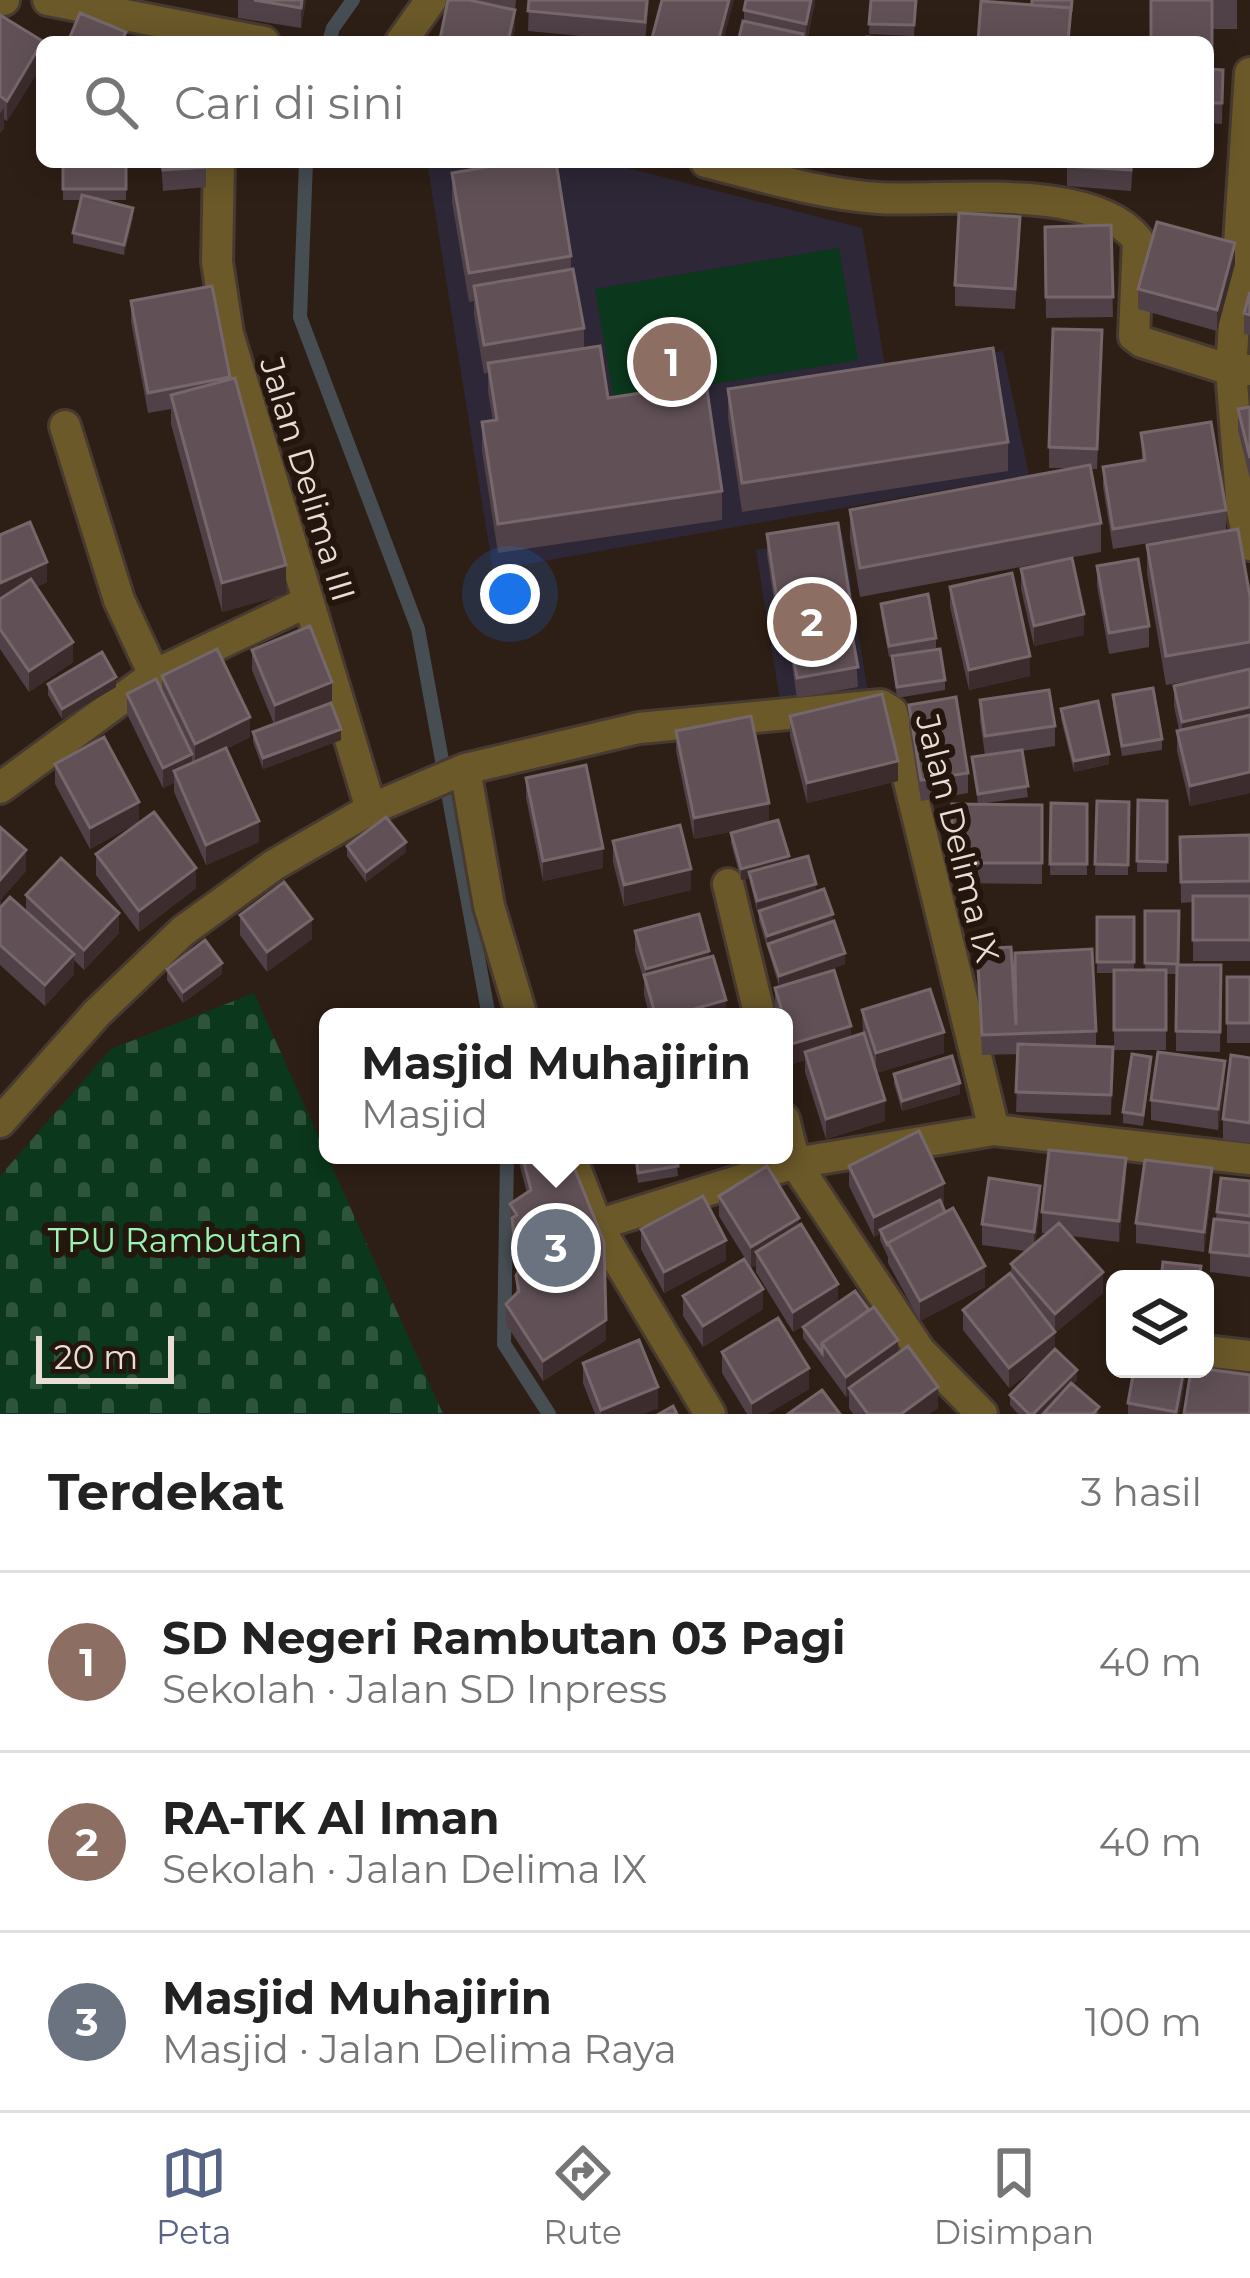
<!DOCTYPE html>
<html lang="id">
<head>
<meta charset="utf-8">
<style>
  :root { --surface:#fff; --page:#f2f2f2; --text:#222; --muted:#767676; --line:#e0e0e0; --accent:#586485 }
  body { margin:0; font-family:Montserrat,sans-serif; background:var(--page); color:var(--text) }
  .controls { position:absolute; right:36px; bottom:36px; display:grid; overflow:hidden; border-radius:18px; box-shadow:0 6px 30px #0003 }
  .controls button { width:108px; height:108px; display:grid; place-items:center; padding:0; border:0; border-bottom:3px solid var(--line); background:var(--surface); color:var(--text); font:60px sans-serif }
  .scale { position:absolute; left:36px; bottom:30px; width:138px; box-sizing:border-box; padding-left:12px; border:6px solid #e8ddd7; border-top:0; font-size:33px; line-height:42px; white-space:nowrap; color:#e8ddd7; -webkit-text-stroke:9px #24160d; paint-order:stroke }
  .you { position:absolute; left:510px; top:594px; width:42px; height:42px; margin:-30px; border:9px solid #fff; border-radius:50%; background:#1a73e8; box-shadow:0 0 0 18px #1a73e833 }
  .badge { display:grid; place-items:center; width:78px; height:78px; border-radius:50%; background:var(--accent); color:#fff; font-size:39px; font-weight:700 }
  .pin { position:absolute; translate:-50% -50%; border:6px solid #fff; box-shadow:0 3px 12px #0006 }
  .popup { position:absolute; left:319px; top:1008px; width:474px; height:156px; box-sizing:border-box; display:grid; place-content:center; border-radius:18px; background:var(--surface); filter:drop-shadow(0 3px 9px #0005); font-size:39px; white-space:nowrap; color:var(--muted) }
  .popup b { font-size:45px; color:var(--text) }
  .popup::after { content:''; position:absolute; left:50%; top:100%; margin-left:-24px; border:24px solid transparent; border-top-color:var(--surface) }
  .list { margin:0; padding:0; list-style:none }
  h2 { display:flex; justify-content:space-between; align-items:center; height:156px; margin:0; padding:0 48px; font-size:51px }
  h2 small { font-size:39px; font-weight:400; color:var(--muted) }
  .list li { display:grid; grid-template-columns:78px 1fr auto; gap:36px; align-items:center; box-sizing:border-box; height:180px; padding:0 48px; border-top:3px solid var(--line) }
  .list b { display:block; font-size:45px; white-space:nowrap }
  .list p { margin:0; font-size:39px; white-space:nowrap; color:var(--muted) }
  .list em { font-size:39px; font-style:normal; color:var(--muted) }
  .icon { flex:none; width:66px; height:66px; fill:none; stroke:currentColor; stroke-width:2; stroke-linecap:round; stroke-linejoin:round }
  .map { position:relative; flex:none; width:1250px; height:1414px; overflow:hidden }
  .search { position:absolute; background:var(--surface); box-shadow:0 6px 30px #0003; left:36px; right:36px; top:36px; height:132px; display:flex; align-items:center; gap:30px; box-sizing:border-box; padding:0 42px; border-radius:18px; color:var(--muted); font-size:45px }
  .sheet { height:696px; background:var(--surface) }
  nav { display:flex; justify-content:space-around; align-items:center; box-sizing:border-box; height:168px; border-top:3px solid var(--line); background:var(--surface); font-size:33px; color:var(--muted) }
  nav a { display:grid; justify-items:center; gap:6px }
  nav .on { color:var(--accent) }
  .map>svg:first-child { display:block }
  .education { fill:#2d2737 }
  .cemetery { fill:url(#cemetery-stones) }
  .pitch { fill:#0b371c }
  .lines { fill:none; stroke-linecap:round; stroke-linejoin:round }
  .stream { stroke:#464d53; stroke-width:14 }
  .minor-casing { stroke:#483a31; stroke-width:36 }
  .minor { stroke:#6b5929; stroke-width:30 }
  .wall { fill:#504048 }
  .shaded-wall { fill:#3c2c2d }
  .building { fill:#615157; stroke:#76676b; stroke-width:3 }
  .labels { text-anchor:middle; stroke-width:12; stroke-linejoin:round; paint-order:stroke }
  .street-label { font-size:33px; fill:#e8ddd7; stroke:#24160d }
  .park-label { font-size:33px; fill:#9bf4b3; stroke:#24160d }
</style>
</head>
<body>
<div class="map">
<svg width="1250" height="1414" viewBox="0 0 1250 1414">
  <defs>
    <pattern id="cemetery-stones" width="16" height="16" patternUnits="userSpaceOnUse" patternTransform="scale(3)"><rect width="16" height="16" fill="#0b371c"/><path d="M2 7V4a2 2 0 0 1 4 0v3zM10 15v-3a2 2 0 0 1 4 0v3z" fill="#2f543c"/></pattern>
  </defs>
  <rect width="100%" height="100%" fill="#2e1f16"/>
  <path class="education" d="M427,162H604L862,228L886,372L1003,351L1029,475L493,570Z
    M843,536L868,693L781,707L756,550Z"/>
  <path class="cemetery" d="M254,993L443,1414H0V1176L111,1049Z"/>
  <path class="pitch" d="M839,248L858,360L614,400L595,289Z"/>
  <g class="lines">
    <path class="stream" d="M329,42L333,28L353,0
      M306,162L300,317L418,629L489,1017
      M507,1155L504,1344L549,1414"/>
    <g class="minor-casing">
      <path id="minor" d="M0,0H4
        M48,0L264,42
        M401,42L431,0
        M1250,73L1231,370L1242,511L1250,545
        M219,162L217,262L228,334L371,809
        M706,162C761,176 821,194 878,198C947,202 1091,181 1138,240L1134,336L1142,342L1231,370H1250
        M65,426L119,600L154,675
        M465,769L489,906L522,1017
        M0,788L154,675L307,602
        M728,884L760,1017
        M784,1119L795,1163L920,1351L982,1414
        M0,1122L97,1013L183,931L274,865L371,809L465,769L639,728L881,705L892,712L994,1130
        M570,1155L597,1225L710,1414
        M597,1225L795,1163L994,1130L1250,1159
        M1205,1351L1250,1356"/>
    </g>
    <use href="#minor" class="minor"/>
  </g>
  <path class="wall" d="M238,0H306L301,28L238,18Z
    M448,0L478,2V0H516L512,42H440Z
    M529,0H649L645,42L528,31Z
    M815,0L807,42H738L744,21V10Z
    M871,0H916L914,36L869,34Z
    M1151,0H1237V29H1212V69L1223,70L1222,124L1208,123V42Z
    M0,15L42,42V65L7,121L4,119V128L0,133Z
    M63,162H129L126,164V200H100L133,218L124,255L73,243V233L81,200H63Z
    M161,162H206V187L163,191Z
    M1067,162H1133L1131,191L1067,186Z
    M452,173L571,256V269L584,328V348L608,398L722,491V520L498,553L482,451V422L493,421L488,392V373L484,374L474,315V301L469,302L452,202Z
    M1111,225L1113,317L1046,318L1045,227Z
    M1020,237L1015,309L955,306V285Z
    M1235,264L1217,331L1138,309V289Z
    M212,286L230,379L286,594L222,612L171,424V409L148,413L131,322V301Z
    M1250,292V335L1244,334V313Z
    M1102,350L1097,469H1091L1101,523V552L860,597L850,539V510L1070,468H1049V447Z
    M728,389L1008,442V471L742,512L728,418Z
    M1250,407V479L1238,430V409Z
    M1141,433L1226,510V530L1113,549L1103,487V467L1142,460Z
    M767,534L853,617L858,687L797,698L789,646L781,648L767,555Z
    M0,535L47,582L36,587L73,662L29,692L0,649Z
    M1147,545L1250,597V793L1190,806L1177,751V731L1179,730L1174,706V686L1220,676L1166,685L1147,574Z
    M1097,566L1149,626V647L1109,654L1097,586Z
    M1021,569L1084,635L1034,646L1021,589Z
    M950,587L1030,676L969,690L950,607Z
    M881,604L936,638V648L893,656L945,680V690L897,698L892,656L889,657L881,614Z
    M252,650L332,702L314,710L341,740L263,769L253,742V732L274,724L252,670Z
    M162,676L250,737L226,749L259,842L206,865L174,792V783L163,788L127,714V694L162,692Z
    M48,684L116,687L62,719L48,695Z
    M1113,695L1162,739V750L1122,756L1113,705Z
    M980,700L1055,726V746L1022,751L1028,797L979,804L1042,805V884L952,883V804H978L972,757L985,755L980,721Z
    M909,705L968,773V793L921,801L909,725Z
    M1061,709L1109,764L1074,772L1061,719Z
    M790,716L898,781L807,803L790,736Z
    M676,731L769,822L789,862L816,892L833,921L845,964L779,986L759,921V911L761,910L757,911L749,878L741,880L731,843V833L754,827L694,839L676,751Z
    M55,764L139,822L90,849L55,784Z
    M526,778L603,868L543,881L526,798Z
    M1138,800L1167,801V872H1137Z
    M1097,801L1129,802L1128,875H1095Z
    M1051,803L1087,804V875H1050Z
    M0,827L26,871L1,899V907L26,911V895L119,933L84,970L74,960V974L45,1006L0,965Z
    M1250,835V961H1193V902L1181,903L1180,837Z
    M613,841L691,890L624,906L613,862Z
    M347,846L406,852L366,882L347,856Z
    M96,854L196,888L139,932L96,875Z
    M1145,911L1178,965H1221L1220,1052L1176,1051V974H1166V1050H1114V973H1097V917H1134V970H1145Z
    M240,915L312,939L267,972L240,935Z
    M635,931L709,957L726,1017H650L644,995V981L635,951Z
    M977,949L1016,1018L1096,1031V1046L1113,1047L1111,1115L1016,1112L1018,1054L982,1055Z
    M167,969L222,974L183,1003L167,980Z
    M1227,977H1250V1043H1227Z
    M775,988L851,1037L863,1034L862,1010L944,1053L876,1073L885,1121L826,1139L805,1072V1060L792,1064L784,1037V1017H778L775,1009Z
    M1250,1058V1143L1223,1140V1119Z
    M1151,1067L1143,1126L1123,1123V1112Z
    M894,1074L960,1094L902,1111L894,1084Z
    M1225,1081L1218,1130L1151,1120V1100Z
    M517,1155H569L606,1340L543,1381L506,1324V1304L516,1294V1276L524,1263L514,1257L512,1228L510,1224V1204L527,1193Z
    M634,1155H676L678,1176L638,1183Z
    M685,1155H728L686,1162Z
    M849,1166L944,1203L942,1204L985,1287L920,1321L888,1263V1257L880,1240V1234L874,1237L849,1186Z
    M1126,1178L1119,1242L1071,1236L1103,1293L1055,1333V1349L1077,1380L1073,1384L1099,1414H1018L1010,1405V1395L1041,1364L1009,1388L963,1330V1310L1011,1275V1264L1026,1251L982,1245V1224L1040,1206L1035,1243L1047,1233H1042V1212Z
    M1250,1181V1277L1210,1272V1252L1217,1212Z
    M1212,1188L1204,1252L1136,1243V1223Z
    M719,1196L799,1225L838,1302L898,1353L938,1408L929,1414H853L849,1408V1395L846,1397L803,1338V1327L817,1317L793,1332L756,1272V1265L751,1268L719,1216Z
    M641,1229L726,1260L664,1293L641,1249Z
    M683,1296L763,1309L703,1347L683,1316Z
    M722,1352L809,1389L767,1414H747L722,1373Z
    M583,1363L658,1408L643,1414H595L583,1383Z
    M1187,1369L1179,1414H1128V1403Z"/>
  <path class="shaded-wall" d="M302,0H306L301,28V8Z
    M729,0H734L723,42H718Z
    M811,0H815V5L806,42V24Z
    M515,10V30L512,42H508Z
    M42,45V65L7,121V101Z
    M4,108V128L0,133V113Z
    M133,208V218L124,255V245Z
    M1235,243V264L1217,331V310Z
    M47,562V582L0,603V583Z
    M286,565V594L222,612V583Z
    M1084,614V635L1034,646V626Z
    M73,642V662L29,692V671Z
    M1030,656V676L969,690V670Z
    M116,677V687L62,719V709Z
    M332,682V702L275,725V705Z
    M1250,707V728L1182,742V722Z
    M250,717V737L195,764V744Z
    M341,729V740L263,769V758Z
    M192,754V775L174,771V783L163,788V768Z
    M1109,754V764L1074,772V761Z
    M898,761V781L807,803V783Z
    M1250,772V793L1190,806V786Z
    M139,802V822L90,849V828Z
    M769,803V824L694,839V818Z
    M259,821V842L206,865V845Z
    M406,842V852L366,882V872Z
    M603,848V868L543,881V861Z
    M26,850V871L1,899L0,916V880Z
    M789,856V866L749,872V878L741,880V869Z
    M196,868V888L139,932V911Z
    M691,869V890L624,906V885Z
    M816,884V894L757,911V901Z
    M119,913V933L84,970V950Z
    M833,914V925L767,946V936Z
    M312,919V939L267,972V952Z
    M709,951V971L646,983V969Z
    M845,953V964L779,986V976Z
    M74,954V974L45,1006V985Z
    M222,963V974L183,1003V992Z
    M726,1000V1017H666Z
    M851,1026V1046L805,1052V1060L792,1064V1044Z
    M944,1032V1053L876,1073V1053Z
    M1225,1061V1081L1218,1130V1109Z
    M960,1083V1094L902,1111V1101Z
    M885,1100V1121L826,1139V1119Z
    M1126,1158V1178L1119,1242V1221Z
    M1212,1168V1188L1204,1252V1232Z
    M944,1183V1203L882,1233L880,1230V1234L874,1237V1217Z
    M1040,1186V1206L1034,1252V1232Z
    M799,1218V1238L756,1252V1265L751,1268V1247Z
    M726,1240V1260L664,1293V1272Z
    M536,1243V1264L530,1267V1246Z
    M985,1266V1287L920,1321V1301Z
    M1103,1272V1293L1055,1333V1352L1009,1388V1368L1055,1332V1314Z
    M838,1284V1304L793,1332V1312Z
    M763,1289V1309L703,1347V1326Z
    M606,1320V1340L543,1381V1361Z
    M898,1340V1360L849,1388V1395L846,1397V1377Z
    M809,1368V1389L767,1414H752V1403Z
    M1184,1369H1187L1179,1414H1176Z
    M1077,1370V1380L1044,1414H1033Z
    M658,1387V1408L643,1414H601V1410Z
    M938,1387V1408L929,1414H901Z"/>
  <path class="building" d="M254,0H302L301,8Z
    M448,0H469L515,10L508,42H453L440,39Z
    M529,0H647L645,22L528,11Z
    M662,0H729L718,42H651Z
    M746,0H811L806,24L744,10Z
    M871,0H916L914,25L869,24Z
    M1032,0H1072L1071,12V8L1032,5Z
    M1151,0H1212V49H1208V42H1151Z
    M981,1L1071,8L1068,42H978Z
    M80,13L126,32L121,42H68Z
    M0,15L44,42H42L7,101L0,96Z
    M743,21L803,34L801,42H738Z
    M867,37L897,39V42H867Z
    M1208,69L1223,70L1222,103H1208Z
    M63,162H126V189H63Z
    M162,162H206V167L163,170Z
    M516,162H556L571,256L469,273L452,173Z
    M1067,162H1131V170L1067,166Z
    M82,195L133,208L124,245L73,233Z
    M959,213L1020,217L1015,289L955,285Z
    M1157,222L1235,243L1217,310L1138,289Z
    M1111,225L1113,297H1046L1045,227Z
    M573,269L584,328L484,345L474,286Z
    M212,286L230,377L148,393L131,301Z
    M1250,292V315L1244,313Z
    M1053,329L1102,330L1097,449L1049,447Z
    M600,346L608,398L706,383L722,491L498,524L482,422L497,420L488,363Z
    M993,348L1008,442L742,483L728,389Z
    M235,378L286,565L222,583L171,395Z
    M1250,407V458L1238,409Z
    M1211,422L1226,510L1113,529L1103,467L1145,460L1141,433Z
    M1090,465L1101,523L860,568L850,510Z
    M30,522L47,562L0,583V535Z
    M838,523L853,617L781,627L767,534Z
    M1238,529L1250,597V642L1166,656L1147,545Z
    M1072,558L1084,614L1034,626L1021,569Z
    M1138,559L1149,626L1109,633L1097,566Z
    M1012,573L1030,656L969,670L950,587Z
    M31,579L73,642L29,671L0,629V599Z
    M928,594L936,638L889,646L881,604Z
    M850,623L858,667L797,678L789,633Z
    M310,626L332,682L275,705L252,650Z
    M217,649L250,717L195,744L162,676Z
    M940,649L945,680L897,687L892,656Z
    M102,652L116,677L62,709L48,684Z
    M1250,669V707L1182,722L1174,686Z
    M156,679L192,754L163,768L127,694Z
    M1153,688L1162,739L1122,746L1113,695Z
    M1049,690L1055,726L985,736L980,700Z
    M882,694L898,761L807,783L790,716Z
    M956,697L968,773L921,780L909,705Z
    M1098,701L1109,754L1074,761L1061,709Z
    M331,703L341,729L263,758L253,732Z
    M1250,715V772L1190,786L1177,731Z
    M751,716L769,803L694,818L676,731Z
    M104,737L139,802L90,828L55,764Z
    M226,748L259,821L206,845L174,771Z
    M1022,750L1028,786L978,794L972,757Z
    M586,765L603,848L543,861L526,778Z
    M1138,800L1167,801V862L1137,861Z
    M1097,801L1129,802L1128,865L1095,864Z
    M1051,803L1087,804V864H1050Z
    M952,804L1042,805V863H952Z
    M154,812L196,868L139,911L96,854Z
    M386,817L406,842L366,872L347,846Z
    M778,820L789,856L741,869L731,833Z
    M680,825L691,869L624,885L613,841Z
    M0,827L26,850L0,880Z
    M1250,835V881L1181,882L1180,837Z
    M808,856L816,884L757,901L749,872Z
    M61,858L119,913L84,950L26,895Z
    M284,882L312,919L267,952L240,915Z
    M824,889L833,914L767,936L759,911Z
    M1193,896H1250V940H1193Z
    M10,897L74,954L45,985L0,945V908Z
    M1145,911H1179L1178,964L1145,963Z
    M699,914L709,951L646,969L635,931Z
    M1097,917H1134V962H1097Z
    M834,921L845,953L779,976L768,944Z
    M205,940L222,963L183,992L167,969Z
    M1011,947L1016,1025L1015,953L1092,949L1096,1031L982,1035L977,949Z
    M713,956L726,1000L666,1017H656L644,975Z
    M1177,965H1221L1220,1032L1176,1031Z
    M834,970L851,1026L792,1044L775,988Z
    M1114,970H1166V1030H1114Z
    M1227,977H1250V1023H1227Z
    M930,989L944,1032L876,1053L862,1010Z
    M648,1012L649,1017H626Z
    M864,1033L885,1100L826,1119L805,1052Z
    M1018,1044L1113,1047L1111,1095L1016,1092Z
    M1158,1052L1225,1061L1218,1109L1151,1100Z
    M1132,1054L1151,1057L1143,1115L1123,1112Z
    M1231,1055L1250,1058V1123L1223,1119Z
    M952,1056L960,1083L902,1101L894,1074Z
    M919,1131L944,1183L874,1217L849,1166Z
    M1049,1150L1126,1158L1119,1221L1042,1212Z
    M522,1155H569L604,1242L606,1320L543,1361L506,1304L519,1291L516,1276L520,1267L526,1261L543,1258L536,1243L530,1246L514,1237L512,1218L517,1215L510,1204L531,1190Z
    M636,1155H676L678,1166L638,1173Z
    M1145,1160L1212,1168L1204,1232L1136,1223Z
    M767,1166L799,1218L751,1247L719,1196Z
    M989,1178L1040,1186L1034,1232L982,1224Z
    M1221,1178L1250,1181V1216L1217,1212Z
    M703,1196L726,1240L664,1272L641,1229Z
    M940,1200L945,1212L888,1243V1246L880,1230Z
    M953,1208L985,1266L920,1301L888,1243Z
    M1214,1219L1250,1223V1256L1210,1252Z
    M1059,1223L1103,1272L1055,1314L1011,1264Z
    M801,1224L838,1284L793,1312L756,1252Z
    M744,1259L763,1289L703,1326L683,1296Z
    M1163,1262L1201,1266L1199,1279H1161Z
    M1010,1273L1055,1332L1009,1368L963,1310Z
    M855,1291L869,1310L822,1343V1353L803,1327Z
    M874,1307L898,1340L846,1377L822,1343Z
    M778,1318L809,1368L752,1403L722,1352Z
    M639,1340L658,1387L601,1410L583,1363Z
    M908,1346L938,1387L901,1414H868L849,1388Z
    M1055,1349L1077,1370L1033,1414H1029L1010,1395Z
    M1134,1369H1184L1176,1412L1128,1403Z
    M1191,1369H1205L1250,1375V1414H1184Z
    M1071,1383L1099,1407L1093,1414H1043Z
    M822,1390L840,1414H788Z
    M673,1406L677,1414H659Z"/>
  <g class="labels">
    <g class="street-label">
      <text transform="translate(308 479) rotate(73)" y="12">Jalan Delima III</text>
      <text transform="translate(958 838) rotate(76)" y="12">Jalan Delima IX</text>
    </g>
    <g class="park-label">
      <text x="175" y="1252">TPU Rambutan</text>
    </g>
  </g>
</svg>
<div class="controls">
<button><svg class="icon" aria-label="layers" viewBox="0 0 24 24"><path d="M12 4l9 5-9 5-9-5zM3 14l9 5 9-5"/></svg></button>
</div>
<div class="scale">20 m</div>
<div class="you"></div>
<div class="pin badge" style="left:672px;top:362px;background:#8d6e63">1</div>
<div class="pin badge" style="left:812px;top:622px;background:#8d6e63">2</div>
<div class="pin badge" style="left:556px;top:1248px;background:#6b7280">3</div>
<div class="popup"><b>Masjid Muhajirin</b>Masjid</div>
<div class="search"><svg class="icon" aria-label="search" viewBox="0 0 24 24"><circle cx="10" cy="10" r="6"/><path d="M15 15l6 6"/></svg>Cari di sini</div>
</div>
<section class="sheet">
<h2>Terdekat<small>3 hasil</small></h2>
<ul class="list">
<li><span class="badge" style="background:#8d6e63">1</span><div><b>SD Negeri Rambutan 03 Pagi</b><p>Sekolah · Jalan SD Inpress</p></div><em>40 m</em></li>
<li><span class="badge" style="background:#8d6e63">2</span><div><b>RA-TK Al Iman</b><p>Sekolah · Jalan Delima IX</p></div><em>40 m</em></li>
<li><span class="badge" style="background:#6b7280">3</span><div><b>Masjid Muhajirin</b><p>Masjid · Jalan Delima Raya</p></div><em>100 m</em></li>
</ul>
</section>
<nav>
<a class="on"><svg class="icon" aria-label="map" viewBox="0 0 24 24"><path d="M3 6l6-2 6 2 6-2v14l-6 2-6-2-6 2zM9 4v14M15 6v14"/></svg>Peta</a>
<a><svg class="icon" aria-label="directions" viewBox="0 0 24 24"><path d="M12 3l9 9-9 9-9-9zM9 14v-3h6M13 9l2 2-2 2"/></svg>Rute</a>
<a><svg class="icon" aria-label="saved" viewBox="0 0 24 24"><path d="M7 4h10v16l-5-4-5 4z"/></svg>Disimpan</a>
</nav>
</body>
</html>
